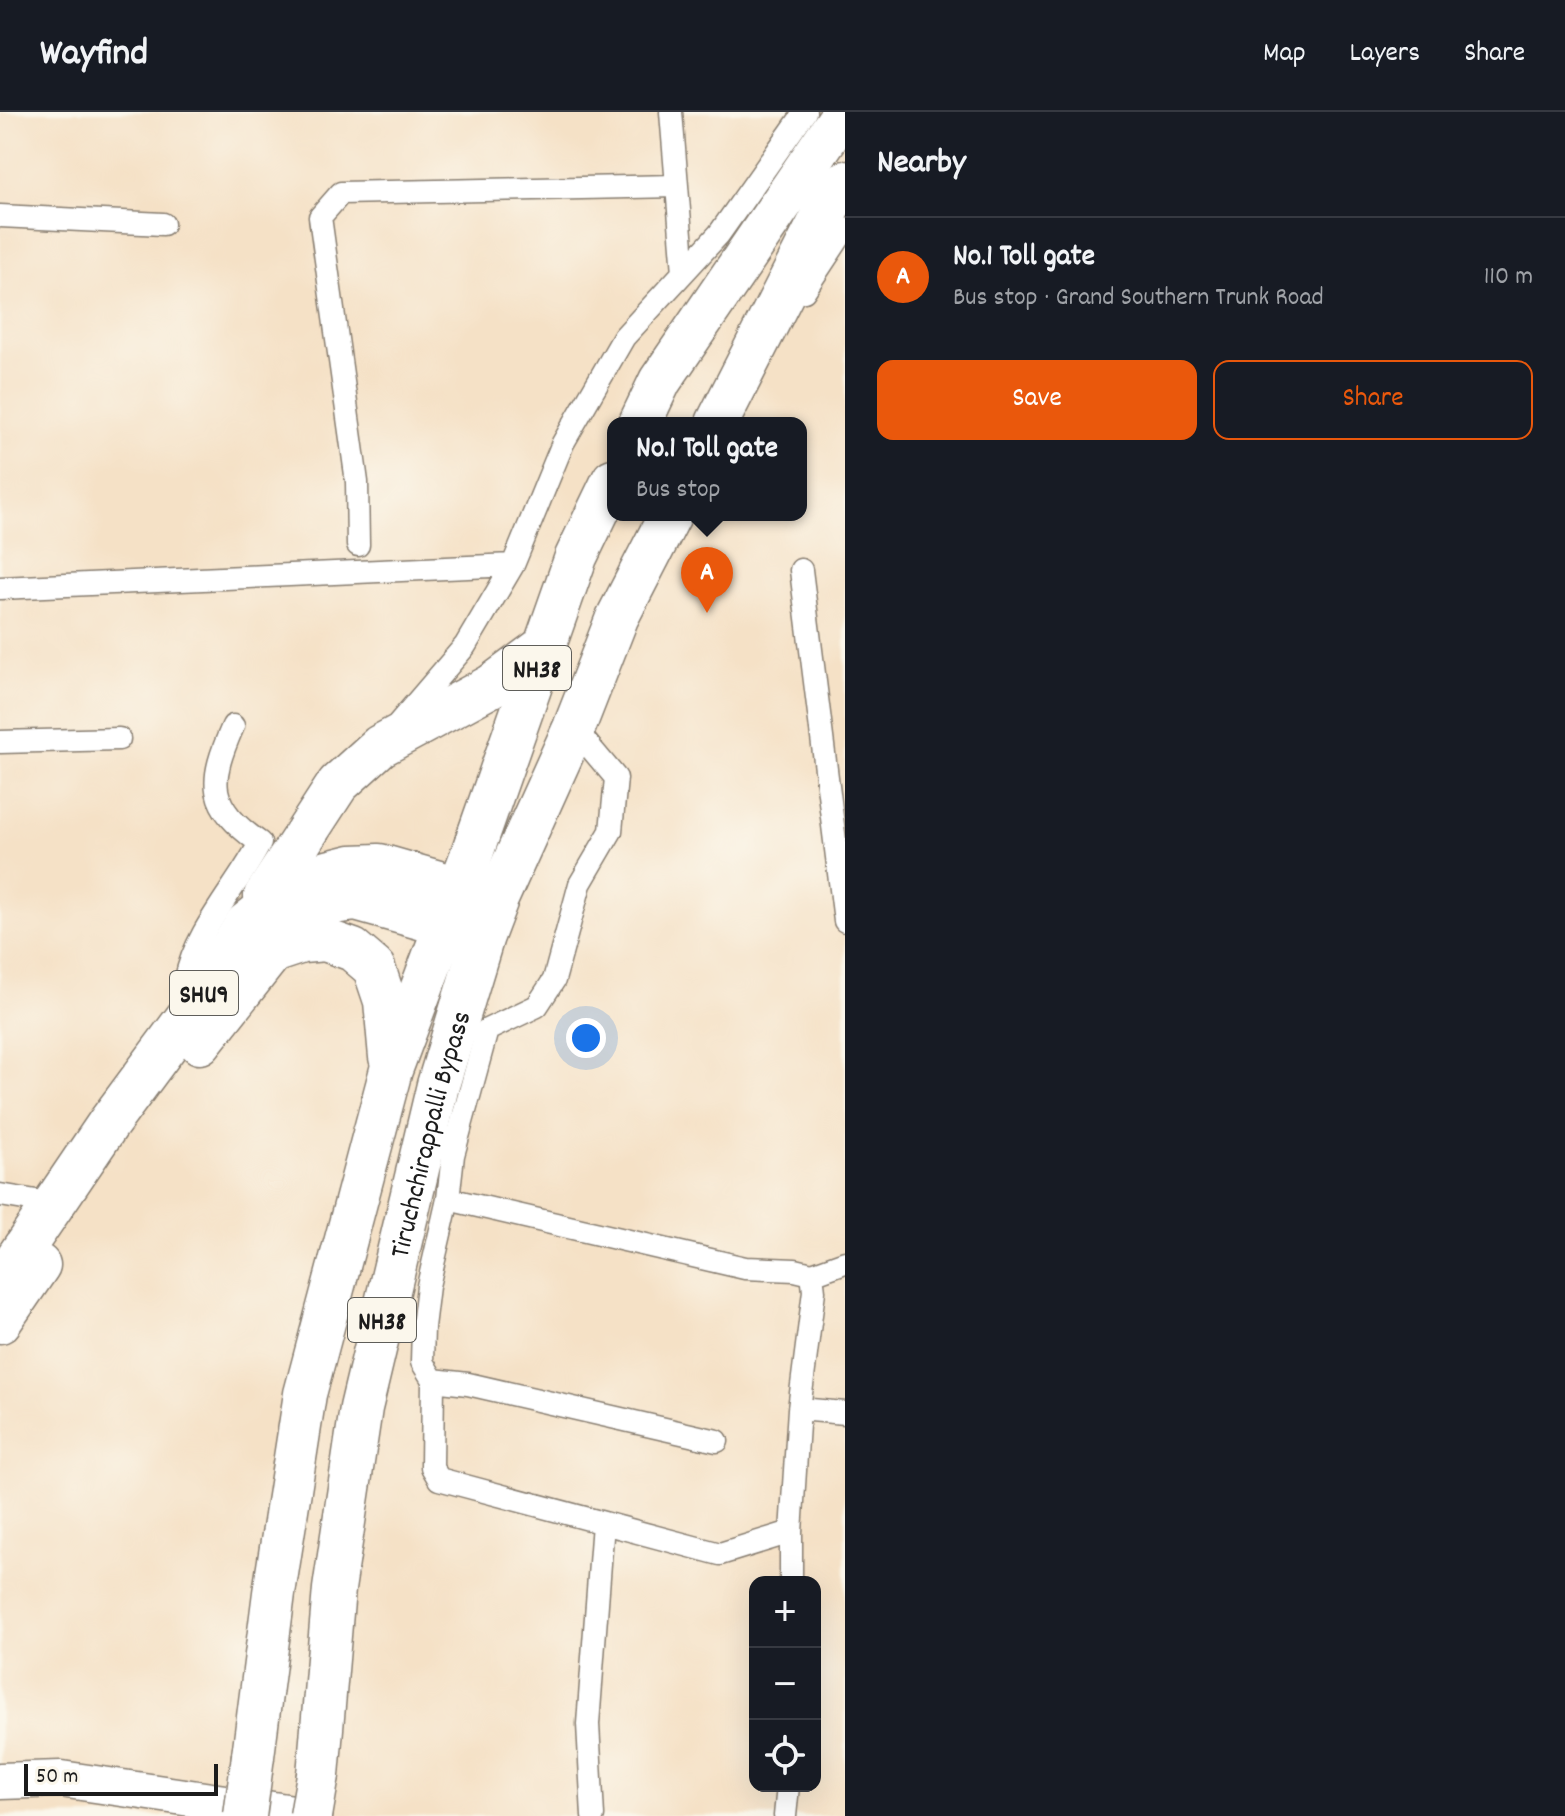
<!DOCTYPE html>
<html lang="en">
<head>
<meta charset="utf-8">
<style>
  :root { --surface:#171b24; --page:#242831; --text:#f1f3f6; --muted:#9ea1a6; --line:#363941; --accent:#ea580c }
  body { margin:0; font-family:Dekko,sans-serif; background:var(--page); color:var(--text) }
  .controls { position:absolute; right:24px; bottom:24px; display:grid; overflow:hidden; border-radius:16px; box-shadow:0 8px 32px #0002 }
  .controls button { width:72px; height:72px; display:grid; place-items:center; padding:0; border:0; border-bottom:2px solid var(--line); background:var(--surface); color:var(--text); font:40px sans-serif }
  .scale { position:absolute; left:24px; bottom:20px; width:194px; box-sizing:border-box; padding-left:8px; border:4px solid #1c1c1c; border-top:0; font-size:22px; line-height:28px; white-space:nowrap; color:#1c1c1c; -webkit-text-stroke:6px #fbf7ec; paint-order:stroke }
  .you { position:absolute; left:586px; top:926px; width:28px; height:28px; margin:-20px; border:6px solid #fff; border-radius:50%; background:#1a73e8; box-shadow:0 0 0 12px #1a73e833 }
  .badge { display:grid; place-items:center; width:52px; height:52px; border-radius:50%; background:var(--accent); color:#fff; font-size:26px; font-weight:700 }
  .pin { position:absolute; translate:-50% -66px; filter:drop-shadow(0 2px 4px #0008) }
  .pin::after { content:''; position:absolute; top:42px; width:28px; height:24px; background:inherit; clip-path:polygon(0 0,100% 0,50% 100%) }
  .popup { position:absolute; left:607px; top:305px; width:200px; height:104px; box-sizing:border-box; display:grid; place-content:center; border-radius:16px; background:var(--surface); filter:drop-shadow(0 2px 6px #0005); font-size:26px; white-space:nowrap; color:var(--muted) }
  .popup b { font-size:30px; color:var(--text) }
  .popup::after { content:''; position:absolute; left:50%; top:100%; margin-left:-16px; border:16px solid transparent; border-top-color:var(--surface) }
  .list { margin:0; padding:0; list-style:none }
  h2 { display:flex; justify-content:space-between; align-items:center; height:104px; margin:0; padding:0 32px; font-size:34px }
  h2 small { font-size:26px; font-weight:400; color:var(--muted) }
  .list li { display:grid; grid-template-columns:52px 1fr auto; gap:24px; align-items:center; box-sizing:border-box; height:120px; padding:0 32px; border-top:2px solid var(--line) }
  .list b { display:block; font-size:30px; white-space:nowrap }
  .list p { margin:0; font-size:26px; white-space:nowrap; color:var(--muted) }
  .list em { font-size:26px; font-style:normal; color:var(--muted) }
  .actions { display:flex; gap:16px; padding:24px 32px }
  .actions a { flex:1; padding:18px 0; border:2px solid var(--accent); border-radius:16px; text-align:center; font-size:28px; color:var(--accent) }
  .actions .main { background:var(--accent); color:#fff }
  .icon { flex:none; width:44px; height:44px; fill:none; stroke:currentColor; stroke-width:2; stroke-linecap:round; stroke-linejoin:round }
  .map { position:relative; flex:none; width:845px; height:1704px; overflow:hidden }
  header { display:flex; align-items:center; gap:48px; box-sizing:border-box; height:112px; padding:0 40px; background:var(--surface); border-bottom:2px solid var(--line) }
  header strong { font-size:38px }
  nav { display:flex; gap:44px; margin-inline-start:auto; font-size:28px }
  main { display:flex }
  aside { flex:1; background:var(--surface) }
  .map>svg:first-child { display:block }
  .lines { fill:none; stroke-linecap:round; stroke-linejoin:round }
  .street-casing { stroke:#887e71; stroke-width:25 }
  .primary-casing { stroke:#887e71; stroke-width:39 }
  .highway-casing { stroke:#887e71; stroke-width:45 }
  .street { stroke:#fff; stroke-width:22 }
  .primary { stroke:#fff; stroke-width:36 }
  .highway { stroke:#fff; stroke-width:42 }
  .highway-bridge-casing { stroke:#887e71; stroke-width:45; stroke-linecap:butt }
  .highway-bridge { stroke:#fff; stroke-width:42 }
  .labels { text-anchor:middle; stroke-width:8; stroke-linejoin:round; paint-order:stroke }
  .shield { fill:#fbf7ec; stroke:#5f5e5a; stroke-width:2 }
  .shield-label { font-size:26px; font-weight:bold; fill:#1c1c1c }
  .street-label { font-size:28px; fill:#1c1c1c; stroke:#fbf7ec }
</style>
</head>
<body>
<header>
<strong>Wayfind</strong>
<nav><a>Map</a><a>Layers</a><a>Share</a></nav>
</header>
<main>
<div class="map">
<svg width="845" height="1704" viewBox="0 0 845 1704">
  <rect width="100%" height="100%" fill="#fbf7ec"/>
  <filter id="ink" filterUnits="userSpaceOnUse"><feTurbulence type="fractalNoise" baseFrequency=".0125" numOctaves="2"/><feDisplacementMap in="SourceGraphic" scale="16" xChannelSelector="R" yChannelSelector="G"/><feConvolveMatrix kernelMatrix="1 2 1 2 8 2 1 2 1" color-interpolation-filters="sRGB"/></filter>
  <filter id="wash" filterUnits="userSpaceOnUse"><feTurbulence type="fractalNoise" baseFrequency=".006" numOctaves="4" result="noise"/><feDisplacementMap in="SourceGraphic" scale="32" xChannelSelector="R" yChannelSelector="G"/><feGaussianBlur stdDeviation="1.8" result="paint"/><feColorMatrix in="noise" values="0 0 0 0 0 0 0 0 0 0 0 0 0 0 0 0 0 1.4 0 .05"/><feComposite in="paint" operator="in"/></filter>
  <g filter="url(#wash)">
    <rect width="100%" height="100%" fill="#f5e1c6"/>
  </g>
  <g filter="url(#ink)">
    <g class="lines">
      <g class="street-casing">
        <path id="street" d="M671,0L684,160
          M0,104L163,112
          M804,179L845,117
          M358,433L357,370L320,105L341,81L677,74
          M801,458L845,809
          M0,476L513,453
          M399,611L465,534L513,453L563,331L624,225L719,122L805,0
          M574,616L616,666L611,719L580,772L554,868L537,894L487,918L453,1043L448,1087L745,1156L795,1158L812,1162L814,1179L799,1297
          M0,630L119,627
          M194,896C191,888 185,875 186,867C195,819 238,774 260,731C207,693 208,671 233,614
          M0,1083L54,1092
          M448,1087L428,1174L423,1215L422,1250L433,1268L468,1272L717,1329
          M812,1162L845,1150
          M433,1268L432,1355L439,1367L720,1442L791,1420
          M791,1470V1420L799,1297L845,1301
          M593,1704L588,1612L603,1411
          M785,1704L788,1674"/>
      </g>
      <g class="primary-casing">
        <path id="primary" d="M0,1669L61,1667L314,1704"/>
      </g>
      <g class="highway-casing">
        <g id="highway">
          <path d="M640,311L660,269L844,0"/>
          <path d="M717,311L824,101L845,70"/>
          <path d="M265,784L338,672L380,634L491,574L545,534"/>
          <path d="M272,840L302,830L325,828L353,838L374,856L385,889L390,945"/>
          <path d="M200,931L272,840L305,803L333,791L356,788L470,820"/>
          <path d="M0,1171L108,1012L194,896L246,812L303,766L351,754L379,753L487,784"/>
          <path d="M0,1210L39,1153"/>
          <path d="M253,1644L274,1481L305,1282L391,958L470,747L576,445L613,368"/>
          <path id="s1" d="M318,1663L334,1477L361,1296L438,973L483,824L497,787L574,616L617,506L670,403"/>
        </g>
      </g>
      <use href="#street" class="street"/>
      <use href="#primary" class="primary"/>
      <use href="#highway" class="highway"/>
      <g class="highway-bridge-casing">
        <path id="highway-bridge" d="M245,1704L253,1644
          M311,1704L318,1663"/>
      </g>
      <use href="#highway-bridge" class="highway-bridge"/>
    </g>
  </g>
  <g class="labels">
    <g class="shield">
      <rect x="503" y="534" width="68" height="44" rx="6"/>
      <rect x="170" y="859" width="68" height="44" rx="6"/>
      <rect x="348" y="1186" width="68" height="44" rx="6"/>
    </g>
    <g class="shield-label">
      <text x="537" y="565">NH38</text>
      <text x="204" y="890">SHU9</text>
      <text x="382" y="1217">NH38</text>
    </g>
    <g class="street-label">
      <text dy="10" stroke="none"><textPath href="#s1" startOffset="652">Tiruchchirappalli Bypass</textPath></text>
    </g>
  </g>
</svg>
<div class="controls">
<button>+</button>
<button>−</button>
<button><svg class="icon" aria-label="locate" viewBox="0 0 24 24"><circle cx="12" cy="12" r="6"/><path d="M12 2v4M12 18v4M2 12h4M18 12h4"/></svg></button>
</div>
<div class="scale">50 m</div>
<div class="you"></div>
<div class="pin badge" style="left:707px;top:501px">A</div>
<div class="popup"><b>No.1 Toll gate</b>Bus stop</div>
</div>
<aside>
<h2>Nearby<small></small></h2>
<ul class="list">
<li><span class="badge">A</span><div><b>No.1 Toll gate</b><p>Bus stop · Grand Southern Trunk Road</p></div><em>110 m</em></li>
</ul>
<div class="actions"><a class="main">Save</a><a>Share</a></div>
</aside>
</main>
</body>
</html>
